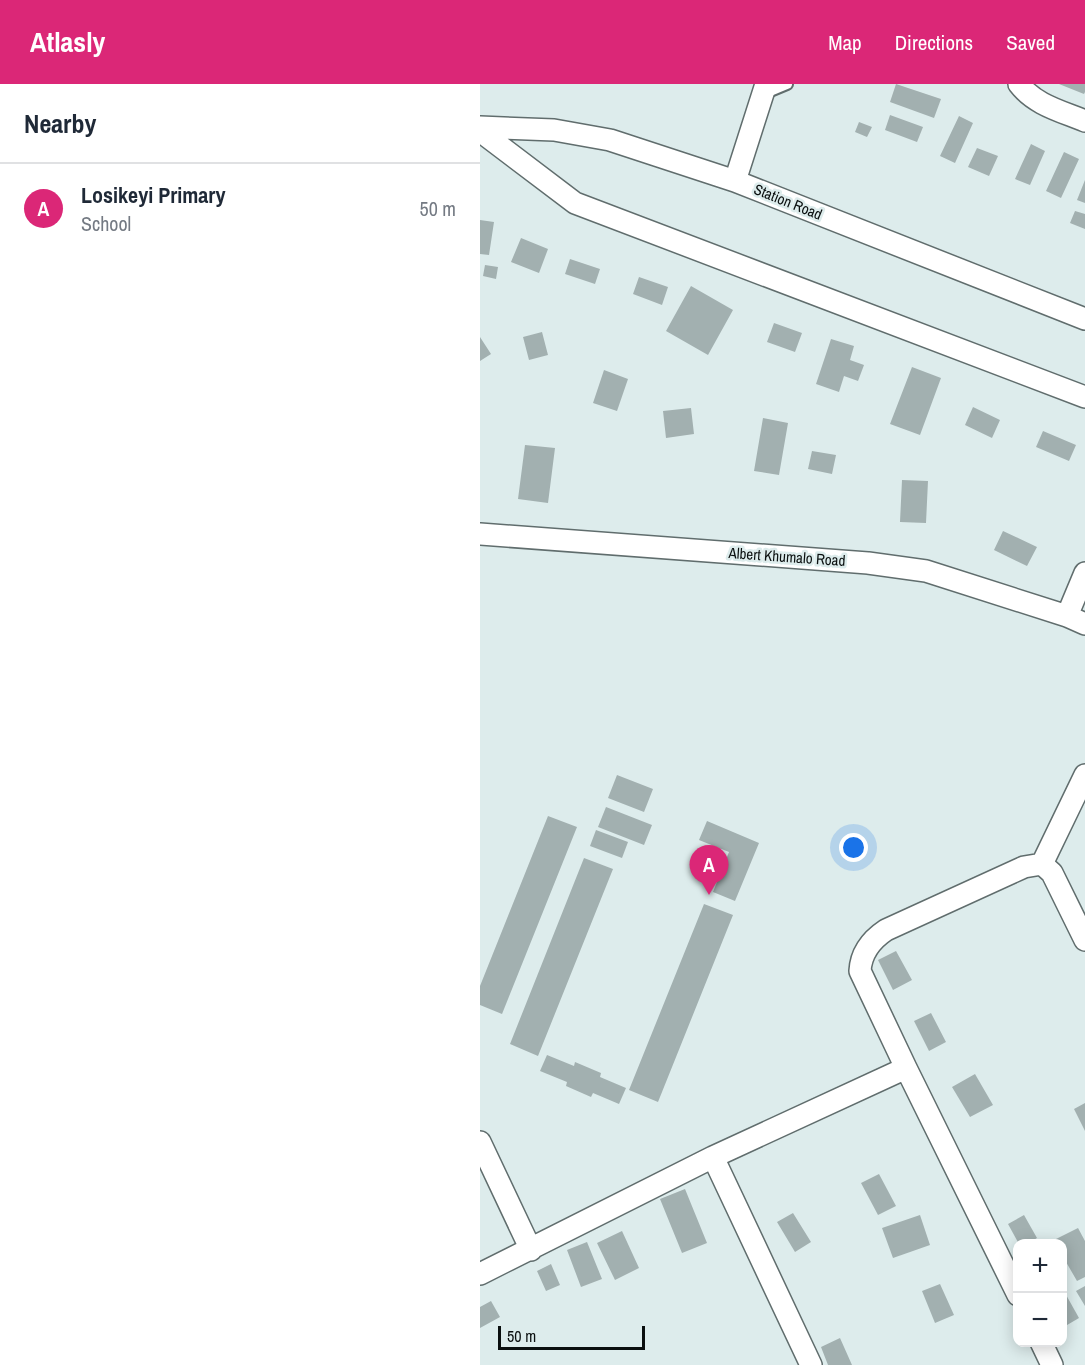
<!DOCTYPE html>
<html lang="en">
<head>
<meta charset="utf-8">
<style>
  :root { --surface:#fff; --page:#f6f6f7; --text:#1f2937; --muted:#747a83; --line:#e0e1e3; --accent:#db2777 }
  body { margin:0; font-family:"Archivo Narrow",sans-serif; background:var(--page); color:var(--text) }
  .controls { position:absolute; right:18px; bottom:18px; display:grid; overflow:hidden; border-radius:12px; box-shadow:0 3px 15px #0003 }
  .controls button { width:54px; height:54px; display:grid; place-items:center; padding:0; border:0; border-bottom:2px solid var(--line); background:var(--surface); color:var(--text); font:30px sans-serif }
  .scale { position:absolute; left:18px; bottom:15px; width:147px; box-sizing:border-box; padding-left:6px; border:3px solid #0a0f0f; border-top:0; font-size:16px; line-height:21px; white-space:nowrap; color:#0a0f0f; -webkit-text-stroke:4px #ddecec; paint-order:stroke }
  .you { position:absolute; left:374px; top:764px; width:21px; height:21px; margin:-15px; border:4px solid #fff; border-radius:50%; background:#1a73e8; box-shadow:0 0 0 9px #1a73e833 }
  .badge { display:grid; place-items:center; width:39px; height:39px; border-radius:50%; background:var(--accent); color:#fff; font-size:20px; font-weight:700 }
  .pin { position:absolute; translate:-50% -50px; filter:drop-shadow(0 2px 3px #0008) }
  .pin::after { content:''; position:absolute; top:32px; width:21px; height:18px; background:inherit; clip-path:polygon(0 0,100% 0,50% 100%) }
  .list { margin:0; padding:0; list-style:none }
  h2 { display:flex; justify-content:space-between; align-items:center; height:78px; margin:0; padding:0 24px; font-size:26px }
  h2 small { font-size:20px; font-weight:400; color:var(--muted) }
  .list li { display:grid; grid-template-columns:39px 1fr auto; gap:18px; align-items:center; box-sizing:border-box; height:90px; padding:0 24px; border-top:2px solid var(--line) }
  .list b { display:block; font-size:22px; white-space:nowrap }
  .list p { margin:0; font-size:20px; white-space:nowrap; color:var(--muted) }
  .list em { font-size:20px; font-style:normal; color:var(--muted) }
  .map { position:relative; flex:none; width:605px; height:1281px; overflow:hidden }
  header { display:flex; align-items:center; gap:36px; box-sizing:border-box; height:84px; padding:0 30px; background:var(--accent); color:#fff }
  header strong { font-size:28px }
  nav { display:flex; gap:33px; margin-inline-start:auto; font-size:21px }
  main { display:flex }
  aside { flex:1; background:var(--surface) }
  .map>svg:first-child { display:block }
  .building { fill:#a2b0b0 }
  .lines { fill:none; stroke-linecap:round; stroke-linejoin:round }
  .lane-casing { stroke:#606d6d; stroke-width:14 }
  .street-casing { stroke:#606d6d; stroke-width:24 }
  .lane { stroke:#fff; stroke-width:10 }
  .street { stroke:#fff; stroke-width:21 }
  .labels { text-anchor:middle; stroke-width:5; stroke-linejoin:round; paint-order:stroke }
  .street-label { font-size:15px; fill:#0a0f0f; stroke:#ddecec }
</style>
</head>
<body>
<header>
<strong>Atlasly</strong>
<nav><a>Map</a><a>Directions</a><a>Saved</a></nav>
</header>
<main>
<aside>
<h2>Nearby<small></small></h2>
<ul class="list">
<li><span class="badge">A</span><div><b>Losikeyi Primary</b><p>School</p></div><em>50 m</em></li>
</ul>
</aside>
<div class="map">
<svg width="605" height="1281" viewBox="0 0 605 1281">
  <rect width="100%" height="100%" fill="#ddecec"/>
  <path class="building" d="M416,0L461,15L454,34L410,18Z
    M579,0H605V8L604,10Z
    M410,31L443,43L437,58L405,46Z
    M479,32L493,39L475,79L460,72Z
    M379,38L392,43L387,53L375,48Z
    M551,60L565,67L550,101L535,95Z
    M497,64L518,72L509,92L488,83Z
    M584,68L599,75L581,114L566,107Z
    M605,96V119L597,116Z
    M595,127L605,130V145L590,139Z
    M0,136L14,138L9,171L0,170Z
    M41,154L68,165L59,189L31,178Z
    M90,175L120,185L115,200L85,190Z
    M5,181L18,183L16,195L3,192Z
    M159,193L188,203L182,221L153,210Z
    M211,202L253,226L228,271L186,247Z
    M294,239L322,249L315,268L287,258Z
    M62,248L68,271L49,276L43,253Z
    M0,253L11,270L0,277Z
    M351,255L374,262L370,276L384,281L378,297L364,292L359,308L336,300Z
    M432,283L461,294L440,351L410,340Z
    M124,286L148,295L137,327L113,319Z
    M493,323L520,336L512,354L485,341Z
    M211,324L214,350L186,354L183,327Z
    M283,334L308,339L299,391L274,387Z
    M563,347L596,361L589,377L556,363Z
    M45,361L75,364L68,419L38,415Z
    M332,367L356,371L352,390L328,385Z
    M422,396L448,397L446,439L420,438Z
    M523,447L557,463L547,482L514,466Z
    M137,691L173,705L164,728L128,714Z
    M126,723L172,741L164,761L118,743Z
    M68,732L97,743L22,930L0,921V902Z
    M227,737L279,759L255,817L233,808L249,768L219,756Z
    M116,746L148,758L142,774L110,762Z
    M104,774L133,785L58,972L30,960Z
    M224,820L253,831L178,1018L149,1006Z
    M416,867L432,896L413,906L398,876Z
    M451,929L466,958L449,967L434,937Z
    M67,971L94,982L95,978L121,989L120,993L146,1004L139,1020L113,1009L111,1013L86,1002L87,998L60,987Z
    M495,990L513,1021L490,1033L472,1003Z
    M605,1019V1047L594,1025Z
    M399,1090L416,1122L398,1131L381,1099Z
    M205,1105L227,1159L202,1169L180,1115Z
    M313,1129L331,1158L315,1168L297,1138Z
    M440,1131L450,1161L413,1174L402,1144Z
    M544,1131L557,1154L547,1160H539L528,1140Z
    M598,1144L605,1157V1193L597,1197L582,1171V1160H576L574,1156Z
    M142,1147L159,1184L135,1196L117,1159Z
    M107,1158L122,1195L101,1203L87,1166Z
    M71,1180L80,1201L66,1207L57,1187Z
    M460,1200L474,1231L455,1239L442,1207Z
    M605,1202V1222L596,1207Z
    M585,1209L599,1234L582,1244V1211Z
    M11,1217L20,1233L0,1244V1223Z
    M360,1254L372,1281H348L341,1263Z"/>
  <g class="lines">
    <g class="lane-casing">
      <path id="lane" d="M283,10L307,0"/>
    </g>
    <g class="street-casing">
      <path id="street" d="M539,0C555,21 581,27 605,37
        M0,43L74,46L130,56L255,97L605,235
        M0,47L95,119L605,313
        M255,97L286,0
        M0,450L388,479L446,487L587,532L605,540
        M587,532L605,489
        M562,780L572,789L605,856
        M0,1058L51,1166
        M233,1073L331,1281
        M0,1190L233,1073L426,984
        M538,1211L426,984L380,887C381,869 391,856 406,846L544,783L562,780L605,691
        M561,1258L572,1281"/>
    </g>
    <use href="#lane" class="lane"/>
    <use href="#street" class="street"/>
  </g>
  <g class="labels">
    <g class="street-label">
      <text transform="translate(308 118) rotate(22)" y="5">Station Road</text>
      <text transform="translate(307 473) rotate(4)" y="5">Albert Khumalo Road</text>
    </g>
  </g>
</svg>
<div class="controls">
<button>+</button>
<button>−</button>
</div>
<div class="scale">50 m</div>
<div class="you"></div>
<div class="pin badge" style="left:229px;top:811px">A</div>
</div>
</main>
</body>
</html>
